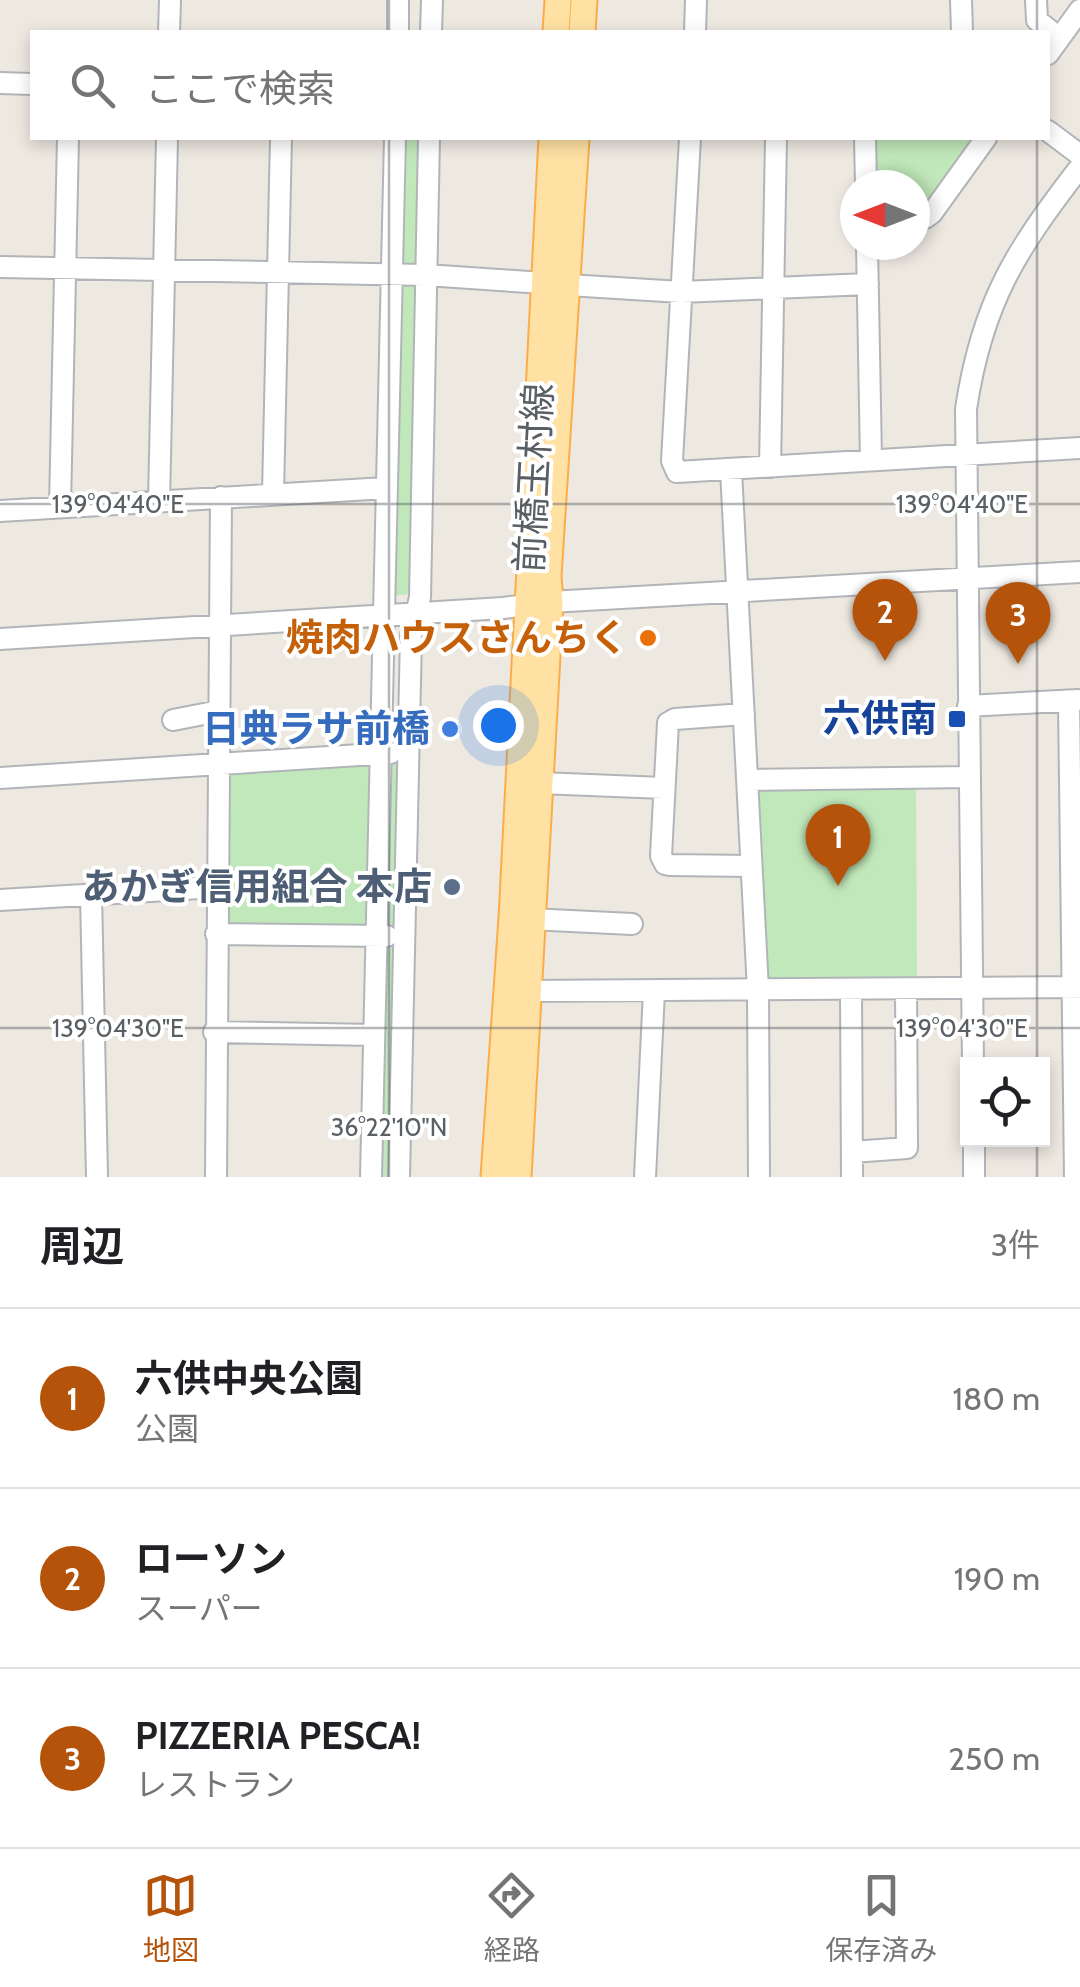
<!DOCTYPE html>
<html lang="ja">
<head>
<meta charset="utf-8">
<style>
  :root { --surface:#fff; --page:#f6f6f6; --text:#202124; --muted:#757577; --line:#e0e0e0; --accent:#b45309 }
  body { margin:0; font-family:Cabin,"Noto Sans JP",sans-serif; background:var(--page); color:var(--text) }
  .controls { position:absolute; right:30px; bottom:30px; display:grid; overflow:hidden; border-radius:0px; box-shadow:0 5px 15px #0003 }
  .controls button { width:90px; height:90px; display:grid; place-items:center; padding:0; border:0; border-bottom:2px solid var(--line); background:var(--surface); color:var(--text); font:50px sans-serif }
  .compass { position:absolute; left:840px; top:170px; width:90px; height:90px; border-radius:50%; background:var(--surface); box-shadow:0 5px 15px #0003; rotate:270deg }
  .you { position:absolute; left:498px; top:725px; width:35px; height:35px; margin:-25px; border:8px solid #fff; border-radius:50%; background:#1a73e8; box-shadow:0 0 0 15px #1a73e833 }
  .badge { display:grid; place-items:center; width:65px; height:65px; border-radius:50%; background:var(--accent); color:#fff; font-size:32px; font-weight:700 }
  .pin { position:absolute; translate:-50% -82px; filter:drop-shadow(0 2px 5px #0008) }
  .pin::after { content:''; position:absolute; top:52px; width:35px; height:30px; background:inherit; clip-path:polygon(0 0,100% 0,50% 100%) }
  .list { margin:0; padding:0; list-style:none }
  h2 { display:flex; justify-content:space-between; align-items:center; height:130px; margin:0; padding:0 40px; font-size:42px }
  h2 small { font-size:32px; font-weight:400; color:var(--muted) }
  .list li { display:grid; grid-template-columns:65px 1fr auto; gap:30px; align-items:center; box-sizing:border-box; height:180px; padding:0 40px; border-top:2px solid var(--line) }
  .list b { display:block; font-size:38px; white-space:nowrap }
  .list p { margin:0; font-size:32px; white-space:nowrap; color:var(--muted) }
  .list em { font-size:32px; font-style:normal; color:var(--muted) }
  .icon { flex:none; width:55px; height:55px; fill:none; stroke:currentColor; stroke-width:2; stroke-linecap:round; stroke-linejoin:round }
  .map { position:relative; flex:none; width:1080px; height:1177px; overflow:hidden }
  .search { position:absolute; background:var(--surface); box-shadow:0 5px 15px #0003; left:30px; right:30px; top:30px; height:110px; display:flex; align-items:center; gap:25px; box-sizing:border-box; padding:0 35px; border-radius:0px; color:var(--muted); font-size:38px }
  .sheet { height:670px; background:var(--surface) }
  nav { display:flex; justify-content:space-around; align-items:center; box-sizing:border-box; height:140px; border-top:2px solid var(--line); background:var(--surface); font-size:28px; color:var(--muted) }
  nav a { display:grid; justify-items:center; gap:5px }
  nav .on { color:var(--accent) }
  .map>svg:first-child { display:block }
  .green { fill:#c1e8ba }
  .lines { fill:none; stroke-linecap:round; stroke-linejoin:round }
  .minor-casing { stroke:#b1b5b9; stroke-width:24 }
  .major-casing { stroke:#fcad4a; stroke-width:29 }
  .minor { stroke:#fff; stroke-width:20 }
  .major { stroke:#ffe1a3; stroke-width:25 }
  .ticks { fill:none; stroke:#595f63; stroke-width:2.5; stroke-opacity:0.45 }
  .food-dot { fill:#e8710a; stroke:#fff; stroke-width:4 }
  .transit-dot { fill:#1a4fb4; stroke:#fff; stroke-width:4 }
  .shop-dot { fill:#3f7fe0; stroke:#fff; stroke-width:4 }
  .service-dot { fill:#5c6f8a; stroke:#fff; stroke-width:4 }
  .labels { text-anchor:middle; stroke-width:8; stroke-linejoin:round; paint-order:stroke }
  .street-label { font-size:38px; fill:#595f63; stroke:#fff }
  .food-label { font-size:38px; font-weight:bold; fill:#c56008; stroke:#fff; text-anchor:end }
  .transit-label { font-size:38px; font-weight:bold; fill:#164399; stroke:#fff; text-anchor:end }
  .shop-label { font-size:38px; font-weight:bold; fill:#366cbe; stroke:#fff; text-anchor:end }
  .service-label { font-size:38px; font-weight:bold; fill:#4e5e75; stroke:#fff; text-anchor:end }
  .ticks-label { font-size:25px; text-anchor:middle; fill:#595f63; stroke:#fff; stroke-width:8; stroke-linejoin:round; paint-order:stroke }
</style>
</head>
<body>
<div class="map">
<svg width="1080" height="1177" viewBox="0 0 1080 1177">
  <rect width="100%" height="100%" fill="#ede8e0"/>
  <path class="green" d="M402,138H424L421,262L416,266L403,267L399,262Z
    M872,138H976L926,209L915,214V185H872Z
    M415,281L420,286L413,594L391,596L399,286L403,282Z
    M399,759L398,923L394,927L386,928L387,763Z
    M368,761L374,766L370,924L364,929L231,925L225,919L228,775L234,769Z
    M916,783L917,981L769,982L762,977L755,794L760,788Z
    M394,941L397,945L392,1177H377L382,945Z"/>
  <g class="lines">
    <g class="minor-casing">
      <path id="minor" d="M961,0L962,32
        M1036,0L1037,20L1059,38
        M169,32L170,0
        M398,32V0
        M431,32L432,0
        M695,32L696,0
        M1048,54L1080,10
        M0,83L32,84
        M1048,131L1080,155
        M690,138L672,461L677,472L1080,448
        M865,138L866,185
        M915,220L925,218L932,213L986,138
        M867,245L871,460
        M0,267L426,275L543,283
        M568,285L681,292L868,284
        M770,467L776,138
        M731,470L758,990L759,1177
        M273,494L281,138
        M159,502L167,138
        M60,507L68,138
        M0,511L386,488
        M0,639L503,608L550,602L1080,572
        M1069,701L1075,1177
        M968,706L1078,700
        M744,714L675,719L668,723L661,856L665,864L670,865L750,866
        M173,720L219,711
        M0,778L391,753
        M748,780L968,777
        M540,783L664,788
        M91,894L97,1177
        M0,900L217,887
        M530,919L632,924
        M216,934L387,936
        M851,990L852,1177
        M526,991L1080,987
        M214,1032L374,1035
        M973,1064L966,409C982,302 1016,250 1080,167
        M974,1140V1177
        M852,1152L907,1148L906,990
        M216,1177L221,497
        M371,1177L395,138
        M399,1177L411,636L420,597L429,138
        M645,1177L654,991"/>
    </g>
    <g class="major-casing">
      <path id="major" d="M556,32L558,0
        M582,32L584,0
        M494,1177L512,918L552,138
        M518,1177L550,602L548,576L576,138"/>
    </g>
    <use href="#minor" class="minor"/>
    <use href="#major" class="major"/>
  </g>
  <path class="ticks" d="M389,0V32M1037,0V32M389,138V1177M1037,138V1064M0,504H1080M0,1028H1080M1037,1140V1177"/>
  <circle class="food-dot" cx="648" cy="638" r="10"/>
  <rect class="transit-dot" x="947" y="709" width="20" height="20" rx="5"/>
  <circle class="shop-dot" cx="450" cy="729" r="10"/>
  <circle class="service-dot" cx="452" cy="887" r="10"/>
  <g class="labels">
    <g class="street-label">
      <text transform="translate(534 478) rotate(-87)" y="13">前橋玉村線</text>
    </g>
    <g class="food-label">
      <text x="628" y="651">焼肉ハウスさんちく</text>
    </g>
    <g class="transit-label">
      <text x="937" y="732">六供南</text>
    </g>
    <g class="shop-label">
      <text x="430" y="742">日典ラサ前橋</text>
    </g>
    <g class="service-label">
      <text x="432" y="900">あかぎ信用組合 本店</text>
    </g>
  </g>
  <g class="ticks-label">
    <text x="962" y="513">139°04'40"E</text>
    <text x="118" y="513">139°04'40"E</text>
    <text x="962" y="1037">139°04'30"E</text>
    <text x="118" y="1037">139°04'30"E</text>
    <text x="389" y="1136">36°22'10"N</text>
  </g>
</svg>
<div class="controls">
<button><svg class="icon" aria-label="locate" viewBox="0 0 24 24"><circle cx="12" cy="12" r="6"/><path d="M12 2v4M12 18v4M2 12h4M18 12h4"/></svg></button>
</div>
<svg class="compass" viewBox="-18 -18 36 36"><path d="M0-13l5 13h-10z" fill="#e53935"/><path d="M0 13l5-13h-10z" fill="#757577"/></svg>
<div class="you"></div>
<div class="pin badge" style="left:838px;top:886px">1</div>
<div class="pin badge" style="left:885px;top:661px">2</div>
<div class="pin badge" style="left:1018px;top:664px">3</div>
<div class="search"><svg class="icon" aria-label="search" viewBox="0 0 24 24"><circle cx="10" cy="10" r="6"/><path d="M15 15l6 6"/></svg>ここで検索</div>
</div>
<section class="sheet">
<h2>周辺<small>3件</small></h2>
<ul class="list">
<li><span class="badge">1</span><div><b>六供中央公園</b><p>公園</p></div><em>180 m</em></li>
<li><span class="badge">2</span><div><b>ローソン</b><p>スーパー</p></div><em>190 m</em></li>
<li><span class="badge">3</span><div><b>PIZZERIA PESCA!</b><p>レストラン</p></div><em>250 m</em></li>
</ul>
</section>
<nav>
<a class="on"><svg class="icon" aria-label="map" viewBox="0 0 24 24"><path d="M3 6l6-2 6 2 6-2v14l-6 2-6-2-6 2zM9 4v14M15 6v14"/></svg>地図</a>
<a><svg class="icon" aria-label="directions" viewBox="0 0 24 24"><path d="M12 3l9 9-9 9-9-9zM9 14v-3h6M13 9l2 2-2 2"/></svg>経路</a>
<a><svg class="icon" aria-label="saved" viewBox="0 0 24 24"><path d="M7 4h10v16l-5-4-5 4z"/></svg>保存済み</a>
</nav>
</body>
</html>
